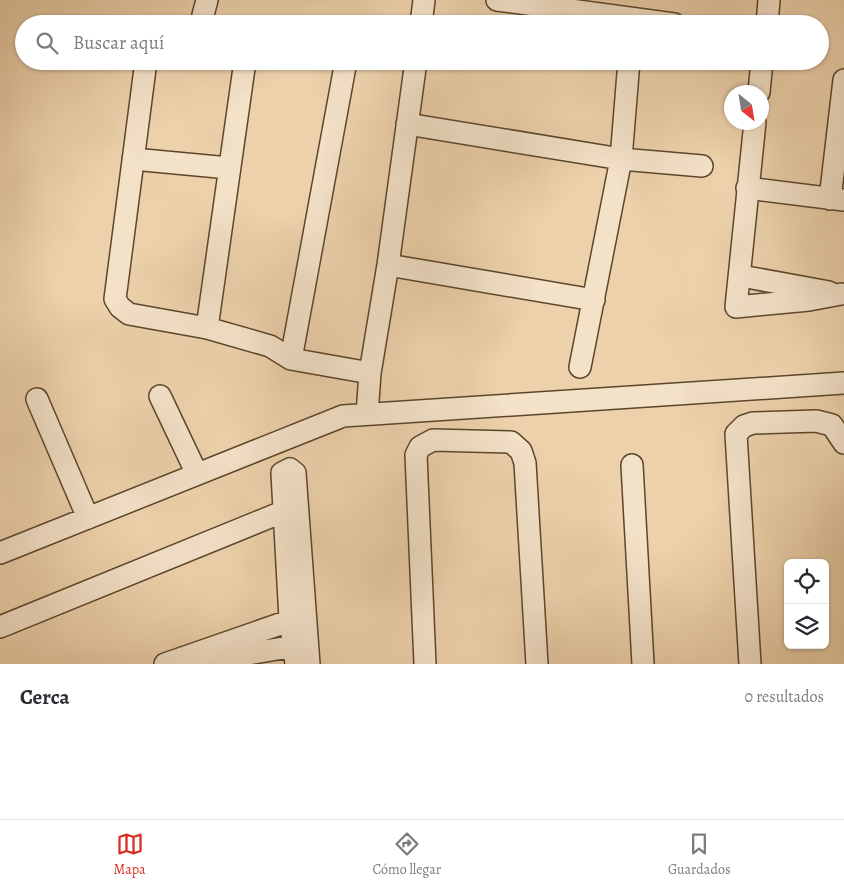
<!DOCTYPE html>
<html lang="es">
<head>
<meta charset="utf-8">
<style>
  :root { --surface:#fff; --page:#f2f2f3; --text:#2b2b33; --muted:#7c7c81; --line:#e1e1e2; --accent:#d93025 }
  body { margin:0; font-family:Alegreya,serif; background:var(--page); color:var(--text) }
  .controls { position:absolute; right:15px; bottom:15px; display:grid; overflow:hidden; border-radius:8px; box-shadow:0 1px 4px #0004 }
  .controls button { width:45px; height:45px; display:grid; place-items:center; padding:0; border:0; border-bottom:1px solid var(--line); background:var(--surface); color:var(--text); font:25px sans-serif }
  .compass { position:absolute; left:724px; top:85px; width:45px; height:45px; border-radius:50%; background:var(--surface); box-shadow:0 1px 4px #0004; rotate:150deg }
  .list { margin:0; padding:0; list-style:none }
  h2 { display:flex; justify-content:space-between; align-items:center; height:65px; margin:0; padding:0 20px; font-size:21px }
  h2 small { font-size:16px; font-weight:400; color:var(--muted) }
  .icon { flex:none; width:28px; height:28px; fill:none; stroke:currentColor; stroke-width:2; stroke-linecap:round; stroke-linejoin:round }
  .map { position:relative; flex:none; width:844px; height:664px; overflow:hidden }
  .search { position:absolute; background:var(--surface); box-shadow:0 1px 4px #0004; left:15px; right:15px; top:15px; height:55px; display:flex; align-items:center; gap:12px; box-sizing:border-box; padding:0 18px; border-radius:28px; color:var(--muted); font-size:19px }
  .sheet { height:155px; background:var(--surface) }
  nav { display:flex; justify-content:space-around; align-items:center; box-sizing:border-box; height:70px; border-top:1px solid var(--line); background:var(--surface); font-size:14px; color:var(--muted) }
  nav a { display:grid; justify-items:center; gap:2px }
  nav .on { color:var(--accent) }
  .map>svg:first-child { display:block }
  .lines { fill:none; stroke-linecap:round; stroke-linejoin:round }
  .minor-casing { stroke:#5c462b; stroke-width:24 }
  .minor { stroke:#f3e1c8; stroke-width:21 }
</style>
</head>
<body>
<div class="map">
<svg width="844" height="664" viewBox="0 0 844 664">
  <rect width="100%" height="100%" fill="#ecd1ab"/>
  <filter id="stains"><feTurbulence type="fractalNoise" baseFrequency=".004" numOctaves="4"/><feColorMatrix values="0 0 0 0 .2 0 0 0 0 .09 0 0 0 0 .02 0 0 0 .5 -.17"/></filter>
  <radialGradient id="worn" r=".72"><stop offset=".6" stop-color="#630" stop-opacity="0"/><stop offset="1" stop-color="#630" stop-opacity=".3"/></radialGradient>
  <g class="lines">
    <g class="minor-casing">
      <path id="minor" d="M497,0L674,24
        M203,15L207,0
        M421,24L424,0
        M767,24L769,0
        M146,61L115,299L120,307L129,314L207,328L270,346L291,359L370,373
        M759,92L762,61
        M755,122L736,307L809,300L841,294
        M407,124L621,159L702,166
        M133,159L229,168
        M747,188L844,200
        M830,199L844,80
        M388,265L594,300
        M741,276L829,292
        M207,328L245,61
        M291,359L346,61
        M580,367L621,159L629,61
        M160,396L197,474
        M37,399L88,518
        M367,414L370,373L388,265L416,61
        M632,465L643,664
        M0,553L343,416L844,383
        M0,627L297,506
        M199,662L307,644
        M165,664L303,616
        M296,664L290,619L282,473L290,469L295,473L309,664
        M425,664L416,455L420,447L433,440L511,442L521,451L525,463L537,664
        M750,664L736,434L744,426L753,423L816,421L832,425L844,443"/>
    </g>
    <use href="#minor" class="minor"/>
  </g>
  <rect width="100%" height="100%" filter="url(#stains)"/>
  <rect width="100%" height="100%" fill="url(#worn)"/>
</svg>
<div class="controls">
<button><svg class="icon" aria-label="locate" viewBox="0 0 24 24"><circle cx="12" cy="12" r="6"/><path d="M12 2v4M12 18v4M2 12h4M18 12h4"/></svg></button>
<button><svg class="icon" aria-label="layers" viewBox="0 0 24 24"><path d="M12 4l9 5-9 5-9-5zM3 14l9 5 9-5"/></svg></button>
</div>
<svg class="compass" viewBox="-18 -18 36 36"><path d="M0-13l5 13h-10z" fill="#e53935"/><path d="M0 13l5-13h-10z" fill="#7c7c81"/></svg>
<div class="search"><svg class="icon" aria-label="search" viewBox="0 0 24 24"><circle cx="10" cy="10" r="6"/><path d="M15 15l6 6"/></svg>Buscar aquí</div>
</div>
<section class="sheet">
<h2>Cerca<small>0 resultados</small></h2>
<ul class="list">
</ul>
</section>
<nav>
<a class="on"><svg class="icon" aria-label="map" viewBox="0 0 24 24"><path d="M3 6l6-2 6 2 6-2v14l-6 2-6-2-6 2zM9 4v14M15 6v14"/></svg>Mapa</a>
<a><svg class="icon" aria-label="directions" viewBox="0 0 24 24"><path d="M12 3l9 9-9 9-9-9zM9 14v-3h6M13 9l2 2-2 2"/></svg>Cómo llegar</a>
<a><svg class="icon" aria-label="saved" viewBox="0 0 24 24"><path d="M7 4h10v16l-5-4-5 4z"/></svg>Guardados</a>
</nav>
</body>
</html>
